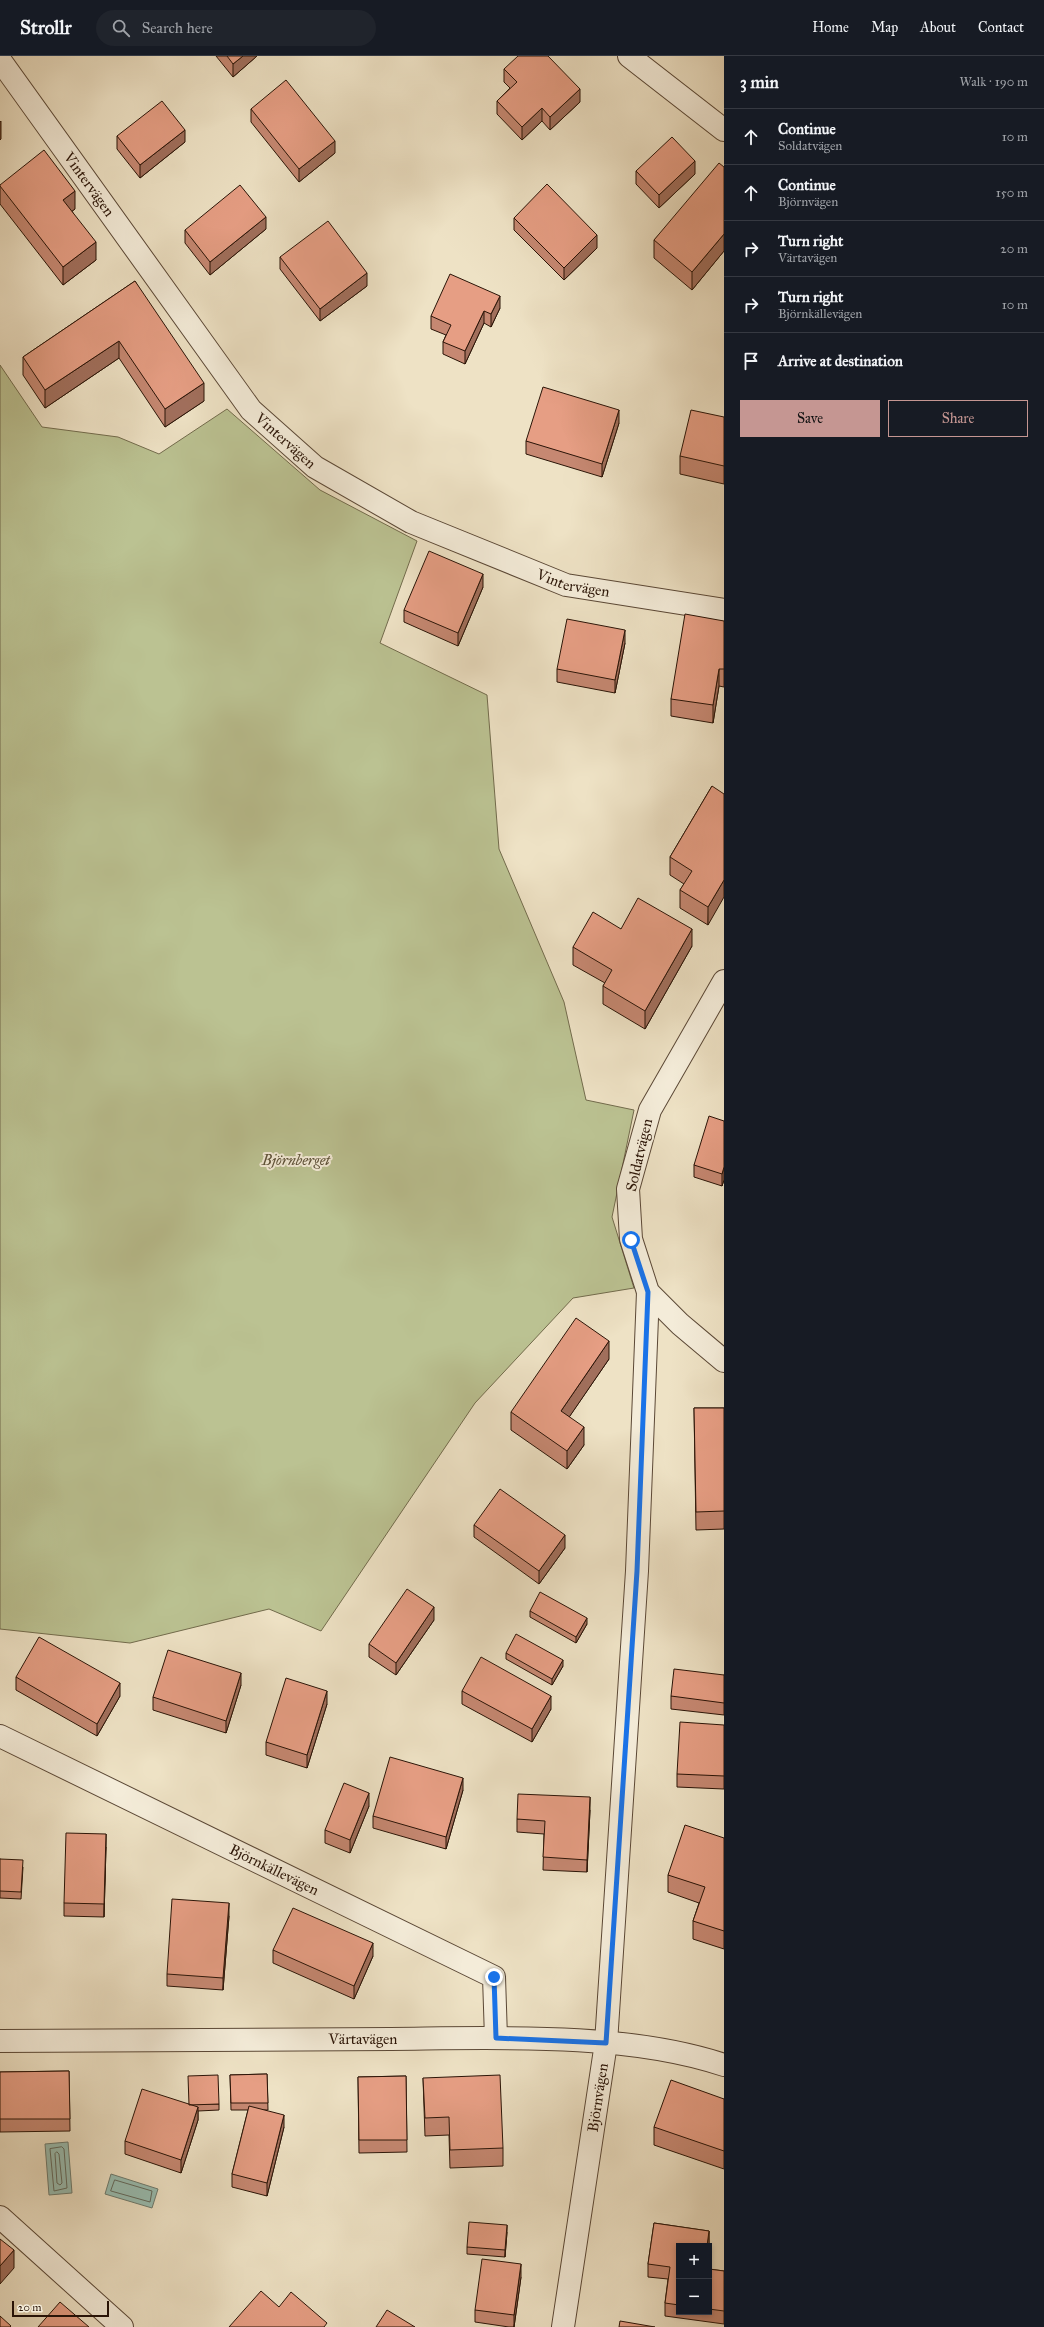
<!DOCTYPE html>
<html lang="en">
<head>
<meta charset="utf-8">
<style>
  :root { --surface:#171b24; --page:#20242c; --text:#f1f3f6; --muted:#9ea1a6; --line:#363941; --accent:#c59692 }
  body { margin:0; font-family:"IM FELL Great Primer",serif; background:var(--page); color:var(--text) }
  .controls { position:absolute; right:12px; bottom:12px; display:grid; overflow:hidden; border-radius:0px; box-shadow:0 2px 6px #0003 }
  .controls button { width:36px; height:36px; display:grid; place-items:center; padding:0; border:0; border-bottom:1px solid var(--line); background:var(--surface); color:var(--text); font:20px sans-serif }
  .scale { position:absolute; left:12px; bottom:10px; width:97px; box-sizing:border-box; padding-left:4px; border:2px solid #2a1407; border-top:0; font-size:11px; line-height:14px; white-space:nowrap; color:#2a1407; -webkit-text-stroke:3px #f4ecd9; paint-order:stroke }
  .stop { position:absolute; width:12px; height:12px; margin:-9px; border:3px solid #1a73e8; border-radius:50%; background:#fff }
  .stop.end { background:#1a73e8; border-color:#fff; box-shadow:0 1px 4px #0008 }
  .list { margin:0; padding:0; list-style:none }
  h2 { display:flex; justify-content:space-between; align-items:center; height:52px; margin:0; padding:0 16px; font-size:17px }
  h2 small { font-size:13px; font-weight:400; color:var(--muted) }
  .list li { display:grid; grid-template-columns:26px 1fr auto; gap:12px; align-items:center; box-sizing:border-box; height:56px; padding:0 16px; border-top:1px solid var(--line) }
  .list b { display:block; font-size:15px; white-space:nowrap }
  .list p { margin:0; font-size:13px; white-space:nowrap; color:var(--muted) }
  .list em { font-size:13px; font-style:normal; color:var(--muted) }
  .actions { display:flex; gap:8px; padding:12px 16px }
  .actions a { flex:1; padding:9px 0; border:1px solid var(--accent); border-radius:0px; text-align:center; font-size:14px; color:var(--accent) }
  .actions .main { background:var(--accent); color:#111 }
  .icon { flex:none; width:22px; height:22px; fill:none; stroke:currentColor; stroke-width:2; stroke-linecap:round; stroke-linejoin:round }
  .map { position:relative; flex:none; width:724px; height:2271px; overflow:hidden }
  header { display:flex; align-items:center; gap:24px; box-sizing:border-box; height:56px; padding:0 20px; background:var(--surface); border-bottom:1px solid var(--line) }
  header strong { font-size:19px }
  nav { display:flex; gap:22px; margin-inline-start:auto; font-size:14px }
  .search { width:280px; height:36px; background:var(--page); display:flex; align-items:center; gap:10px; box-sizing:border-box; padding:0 14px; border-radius:22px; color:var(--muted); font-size:15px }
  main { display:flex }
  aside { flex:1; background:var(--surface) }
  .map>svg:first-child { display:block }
  .green { fill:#bbc292; stroke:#726b4c }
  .water { fill:#99beb2; stroke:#6d7a6e }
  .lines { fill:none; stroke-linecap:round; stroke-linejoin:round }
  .shore { stroke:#62695c; stroke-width:1 }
  .minor-casing { stroke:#5b4836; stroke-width:24 }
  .minor { stroke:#f4ecd9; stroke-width:22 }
  .wall { fill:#c68872; stroke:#2a1407 }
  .shaded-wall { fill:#a16f5c; stroke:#2a1407 }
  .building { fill:#e69e84; stroke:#2a1407 }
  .route { stroke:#1a73e8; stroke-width:5 }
  .labels { text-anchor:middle; stroke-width:4; stroke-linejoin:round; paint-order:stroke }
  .street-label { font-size:15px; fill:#2a1407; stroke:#f4ecd9 }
  .park-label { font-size:15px; font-style:italic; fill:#5d5138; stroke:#f4ecd9 }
</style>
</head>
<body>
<header>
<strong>Strollr</strong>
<div class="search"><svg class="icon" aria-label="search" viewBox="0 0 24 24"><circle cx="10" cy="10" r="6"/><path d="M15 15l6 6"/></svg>Search here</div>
<nav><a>Home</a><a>Map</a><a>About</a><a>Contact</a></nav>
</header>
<main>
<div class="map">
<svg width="724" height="2271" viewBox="0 0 724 2271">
  <rect width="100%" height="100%" fill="#eee2c5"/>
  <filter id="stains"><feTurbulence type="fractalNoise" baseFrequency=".005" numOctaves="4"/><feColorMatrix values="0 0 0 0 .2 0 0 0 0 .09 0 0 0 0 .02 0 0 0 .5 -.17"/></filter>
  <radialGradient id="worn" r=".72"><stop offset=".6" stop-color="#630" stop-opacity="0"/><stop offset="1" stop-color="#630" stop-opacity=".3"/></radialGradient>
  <path class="green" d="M0,309L42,371L118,381L159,398L227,353L320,434L417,485L380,587L487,639L499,793L564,946L586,1044L634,1054L612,1161L634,1232L573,1242L475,1347L321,1575L269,1553L130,1587L0,1573Z"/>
  <path class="water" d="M68,2086L72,2137L49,2139L45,2088Z
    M111,2118L158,2133L152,2152L105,2138Z"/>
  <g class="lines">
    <path class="shore" d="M62,2091L64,2093L67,2132L54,2135L50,2093Z
      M57,2096L59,2098L62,2127L60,2129L57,2127L55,2098Z
      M115,2124L152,2135L150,2146L111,2135Z"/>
    <g class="minor-casing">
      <g id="minor">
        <path d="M629,0L724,74"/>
        <path id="s1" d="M0,4L251,354L315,411L411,466L566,529L724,554"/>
        <path d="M724,925L650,1054L628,1133L631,1183L648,1236L680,1268L724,1305"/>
        <path id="s2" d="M0,1680L494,1921L496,1982"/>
        <path id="s3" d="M0,1985C130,1984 260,1983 391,1983C495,1982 626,1976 724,2009"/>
        <path d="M0,2161L122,2271"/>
        <path id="s4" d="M563,2271L606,1987L637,1515L648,1236"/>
      </g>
    </g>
    <use href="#minor" class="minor"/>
  </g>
  <path class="wall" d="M216,0H257L233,21Z
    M504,13L580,46L550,74L542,65L522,84L497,58V45L510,32L504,26Z
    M251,53L335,97L299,126L251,66Z
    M117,80L185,86L140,122L117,93Z
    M724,111V195L692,234L654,202V184Z
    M636,115L695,118L659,152L636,128Z
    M0,129L75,153L72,155L96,204L63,229L0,148Z
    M514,162L597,192L564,224L514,174Z
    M266,173L210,219L185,187V174Z
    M280,201L367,230L320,265L280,213Z
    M135,225L204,345L165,371L119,302L45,352L23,319V301Z
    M500,252L491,271L484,267L465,308L443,298V286L446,279L431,273V260Z
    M724,361V428L680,418V400Z
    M619,367L602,421L526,398V385Z
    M483,531L458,590L404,566V554Z
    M724,565V631L719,630L713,667L671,660V643Z
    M625,587L615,637L557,626V613Z
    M712,730L708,869L680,852V834L684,828L670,819V801Z
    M621,873L692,890L645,973L603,948V930L605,927L573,909V891Z
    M724,1065V1124L722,1130L694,1121V1109Z
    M609,1303L569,1361L584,1389L567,1413L511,1374V1356Z
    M694,1352H724V1473L696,1474Z
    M474,1469L565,1492L539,1528L474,1481Z
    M530,1555L587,1568L576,1587L530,1561Z
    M434,1564L396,1619L369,1601V1588Z
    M506,1597L563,1610L552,1629L506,1603Z
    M724,1619V1659L671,1653V1640Z
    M16,1621L120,1640L97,1680L16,1634Z
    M241,1629L226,1677L153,1654V1641Z
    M462,1635L551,1653L532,1686L462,1648Z
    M327,1648L307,1712L266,1699V1686Z
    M724,1669V1733L677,1731V1718Z
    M463,1734L446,1793L373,1772V1760Z
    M369,1750L350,1797L325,1787V1774Z
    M590,1754L587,1816L543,1814L544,1778L517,1776V1763Z
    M724,1782V1893L693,1883V1865L699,1847L668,1836V1819Z
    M106,1791L104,1861L64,1860V1847Z
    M0,1803L23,1811L21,1843L0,1842Z
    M229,1860L223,1934L167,1930V1918Z
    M273,1894L373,1900L354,1943L273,1907Z
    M69,2015L70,2075L0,2076V2016Z
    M267,2018L268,2054H262L284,2071L267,2140L232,2131V2118L248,2054H231L230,2019Z
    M406,2020L407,2096L359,2097L358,2021Z
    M423,2022L503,2092V2110L450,2112L449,2079L425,2080Z
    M724,2043V2113L654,2089V2071Z
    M189,2048H219V2054L198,2055V2064L181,2117L125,2098V2085Z
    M654,2167L709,2175V2190H679V2256H709V2213L724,2215V2268L665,2260V2247L668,2223L648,2221V2208Z
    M507,2176L505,2201L467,2198V2191Z
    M521,2221L514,2271H509L475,2266V2254Z"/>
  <path class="shaded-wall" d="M243,0H257L233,21V8Z
    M580,33V46L550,74V61Z
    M542,52V65L522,84V71Z
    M1,65V83L0,84V66Z
    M185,74V86L140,122V109Z
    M335,85V97L299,126V113Z
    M695,105V118L659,152V139Z
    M75,135V153L63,162V144Z
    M266,161V173L210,219V206Z
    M724,178V195L692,234V216Z
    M597,179V192L564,224V212Z
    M96,186V204L63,229V211Z
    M367,217V230L320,265V253Z
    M500,240V252L491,271V258Z
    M484,255V267L465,308V295Z
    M119,285V302L45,352V334Z
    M204,327V345L165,371V353Z
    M619,354V367L602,421V408Z
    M483,518V531L458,590V577Z
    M625,574V587L615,637V624Z
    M719,613V630L713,667V649Z
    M724,824V841L708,869V851Z
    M692,873V890L645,973V955Z
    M724,1111V1124L722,1130V1118Z
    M609,1285V1303L561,1373V1355Z
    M584,1371V1389L567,1413V1395Z
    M565,1479V1492L539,1528V1515Z
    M434,1551V1564L396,1619V1607Z
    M587,1562V1568L576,1587V1581Z
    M563,1604V1610L552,1629V1623Z
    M241,1617V1629L226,1677V1665Z
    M120,1627V1640L97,1680V1668Z
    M327,1635V1648L307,1712V1699Z
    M551,1640V1653L532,1686V1673Z
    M463,1722V1734L446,1793V1781Z
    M369,1737V1750L350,1797V1784Z
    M590,1741V1754L587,1816V1804Z
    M106,1778V1791L104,1861V1848Z
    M229,1847V1860L223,1934V1922Z
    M373,1887V1900L354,1943V1930Z
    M198,2051V2064L181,2117V2104Z
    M284,2059V2071L267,2140V2127Z
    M507,2169V2176L505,2201V2194Z
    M709,2175V2190H707Z
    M14,2194V2212L0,2228V2210Z
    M521,2208V2221L514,2271V2259Z"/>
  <path class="building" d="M227,0H243L233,8Z
    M518,0H548L580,33L550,61L542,52L522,71L497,45L517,26L504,13Z
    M286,24L335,85L299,113L251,53Z
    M162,45L185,74L140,109L117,80Z
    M672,81L695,105L659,139L636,115Z
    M44,94L75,135L63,144L96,186L63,211L0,130V129Z
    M719,107L724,111V178L692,216L654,184Z
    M547,128L597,179L564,212L514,162Z
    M240,129L266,161L210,206L185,174Z
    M328,165L367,217L320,253L280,201Z
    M450,218L500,240L491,258L484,255L465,295L443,286L451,269L431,260Z
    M135,225L204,327L165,353L119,285L45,334L23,301Z
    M543,331L619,354L602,408L526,385Z
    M691,354L724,361V410L680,400Z
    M429,495L483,518L458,577L404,554Z
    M685,558L724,565V613H719L713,649L671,643Z
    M567,563L625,574L615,624L557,613Z
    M712,730L724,738V824L708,851L680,834L692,815L670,801Z
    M638,842L692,873L645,955L603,930L612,914L573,891L593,856L621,873Z
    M709,1060L724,1065V1111L722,1118L694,1109Z
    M576,1262L609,1285L561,1355L584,1371L567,1395L511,1356Z
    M694,1352H724V1455L696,1456Z
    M500,1433L565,1479L539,1515L474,1469Z
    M407,1533L434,1551L396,1607L369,1588Z
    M540,1536L587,1562L576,1581L530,1555Z
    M516,1578L563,1604L552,1623L506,1597Z
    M39,1581L120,1627L97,1668L16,1621Z
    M168,1594L241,1617L226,1665L153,1641Z
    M481,1601L551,1640L532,1673L462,1635Z
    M674,1613L724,1619V1647L671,1640Z
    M286,1622L327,1635L307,1699L266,1686Z
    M680,1666L724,1669V1720L677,1718Z
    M390,1701L463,1722L446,1781L373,1760Z
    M344,1727L369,1737L350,1784L325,1774Z
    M518,1738L590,1741L587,1804L543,1801L545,1765L517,1763Z
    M685,1769L724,1782V1875L693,1865L705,1831L668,1819Z
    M66,1777L106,1778L104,1848L64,1847Z
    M0,1803L23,1804L21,1836L0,1835Z
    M172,1843L229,1847L223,1922L167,1918Z
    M293,1852L373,1887L354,1930L273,1894Z
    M69,2015L70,2063H0V2016Z
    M267,2018L268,2047H231L230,2019Z
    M218,2019L219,2048L189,2049L188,2020Z
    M500,2019L503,2092L450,2094L449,2061L425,2062L423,2022Z
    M406,2020L407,2084H359L358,2021Z
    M671,2024L724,2043V2095L654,2071Z
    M142,2033L198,2051L181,2104L125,2085Z
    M249,2050L284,2059L267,2127L232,2118Z
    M469,2166L507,2169L505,2194L467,2191Z
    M654,2167L709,2175L707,2190H679V2249L665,2247L670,2211L648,2208Z
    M0,2183L14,2194L0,2210Z
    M482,2203L521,2208L514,2259L475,2254Z
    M709,2213L724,2215V2255L709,2253Z
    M261,2235L279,2251L291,2236L327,2267L324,2271H229Z
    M60,2246L89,2271H38Z
    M387,2254L415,2271H376Z
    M0,2260L11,2270L10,2271H0Z
    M620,2265L655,2271H619Z"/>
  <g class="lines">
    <path class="route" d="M494,1921L496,1982L606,1987L637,1515L648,1236L631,1184"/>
  </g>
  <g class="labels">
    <g class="street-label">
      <text dy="5" stroke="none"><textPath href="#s1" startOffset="153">Vintervägen</textPath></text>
      <text dy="5" stroke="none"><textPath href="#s1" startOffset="477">Vintervägen</textPath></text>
      <text dy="5" stroke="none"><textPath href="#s1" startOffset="801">Vintervägen</textPath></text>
      <text transform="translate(639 1099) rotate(-77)" y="5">Soldatvägen</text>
      <text dy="5" stroke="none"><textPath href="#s2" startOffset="305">Björnkällevägen</textPath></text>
      <text dy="5" stroke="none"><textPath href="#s3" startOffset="363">Värtavägen</textPath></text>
      <text dy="5" stroke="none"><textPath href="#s4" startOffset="232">Björnvägen</textPath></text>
    </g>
    <g class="park-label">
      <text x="296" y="1109">Björnberget</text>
    </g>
  </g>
  <rect width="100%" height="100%" filter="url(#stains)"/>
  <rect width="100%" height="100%" fill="url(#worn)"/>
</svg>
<div class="controls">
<button>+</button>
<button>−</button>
</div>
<div class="scale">20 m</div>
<div class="stop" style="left:631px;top:1184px"></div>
<div class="stop end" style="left:494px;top:1921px"></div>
</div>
<aside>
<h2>3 min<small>Walk · 190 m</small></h2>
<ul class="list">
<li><svg class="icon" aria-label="ahead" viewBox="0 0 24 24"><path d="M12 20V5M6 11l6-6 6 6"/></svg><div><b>Continue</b><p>Soldatvägen</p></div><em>10 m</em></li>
<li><svg class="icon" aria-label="ahead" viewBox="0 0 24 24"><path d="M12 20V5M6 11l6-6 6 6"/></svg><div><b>Continue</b><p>Björnvägen</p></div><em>150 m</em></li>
<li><svg class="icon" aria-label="right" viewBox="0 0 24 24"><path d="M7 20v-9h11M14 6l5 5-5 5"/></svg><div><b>Turn right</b><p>Värtavägen</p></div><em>20 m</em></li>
<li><svg class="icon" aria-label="right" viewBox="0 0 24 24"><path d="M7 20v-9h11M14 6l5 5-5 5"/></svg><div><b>Turn right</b><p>Björnkällevägen</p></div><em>10 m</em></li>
<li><svg class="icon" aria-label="arrive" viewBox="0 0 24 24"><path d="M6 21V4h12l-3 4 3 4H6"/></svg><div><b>Arrive at destination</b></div></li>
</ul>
<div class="actions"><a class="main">Save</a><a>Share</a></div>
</aside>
</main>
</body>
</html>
